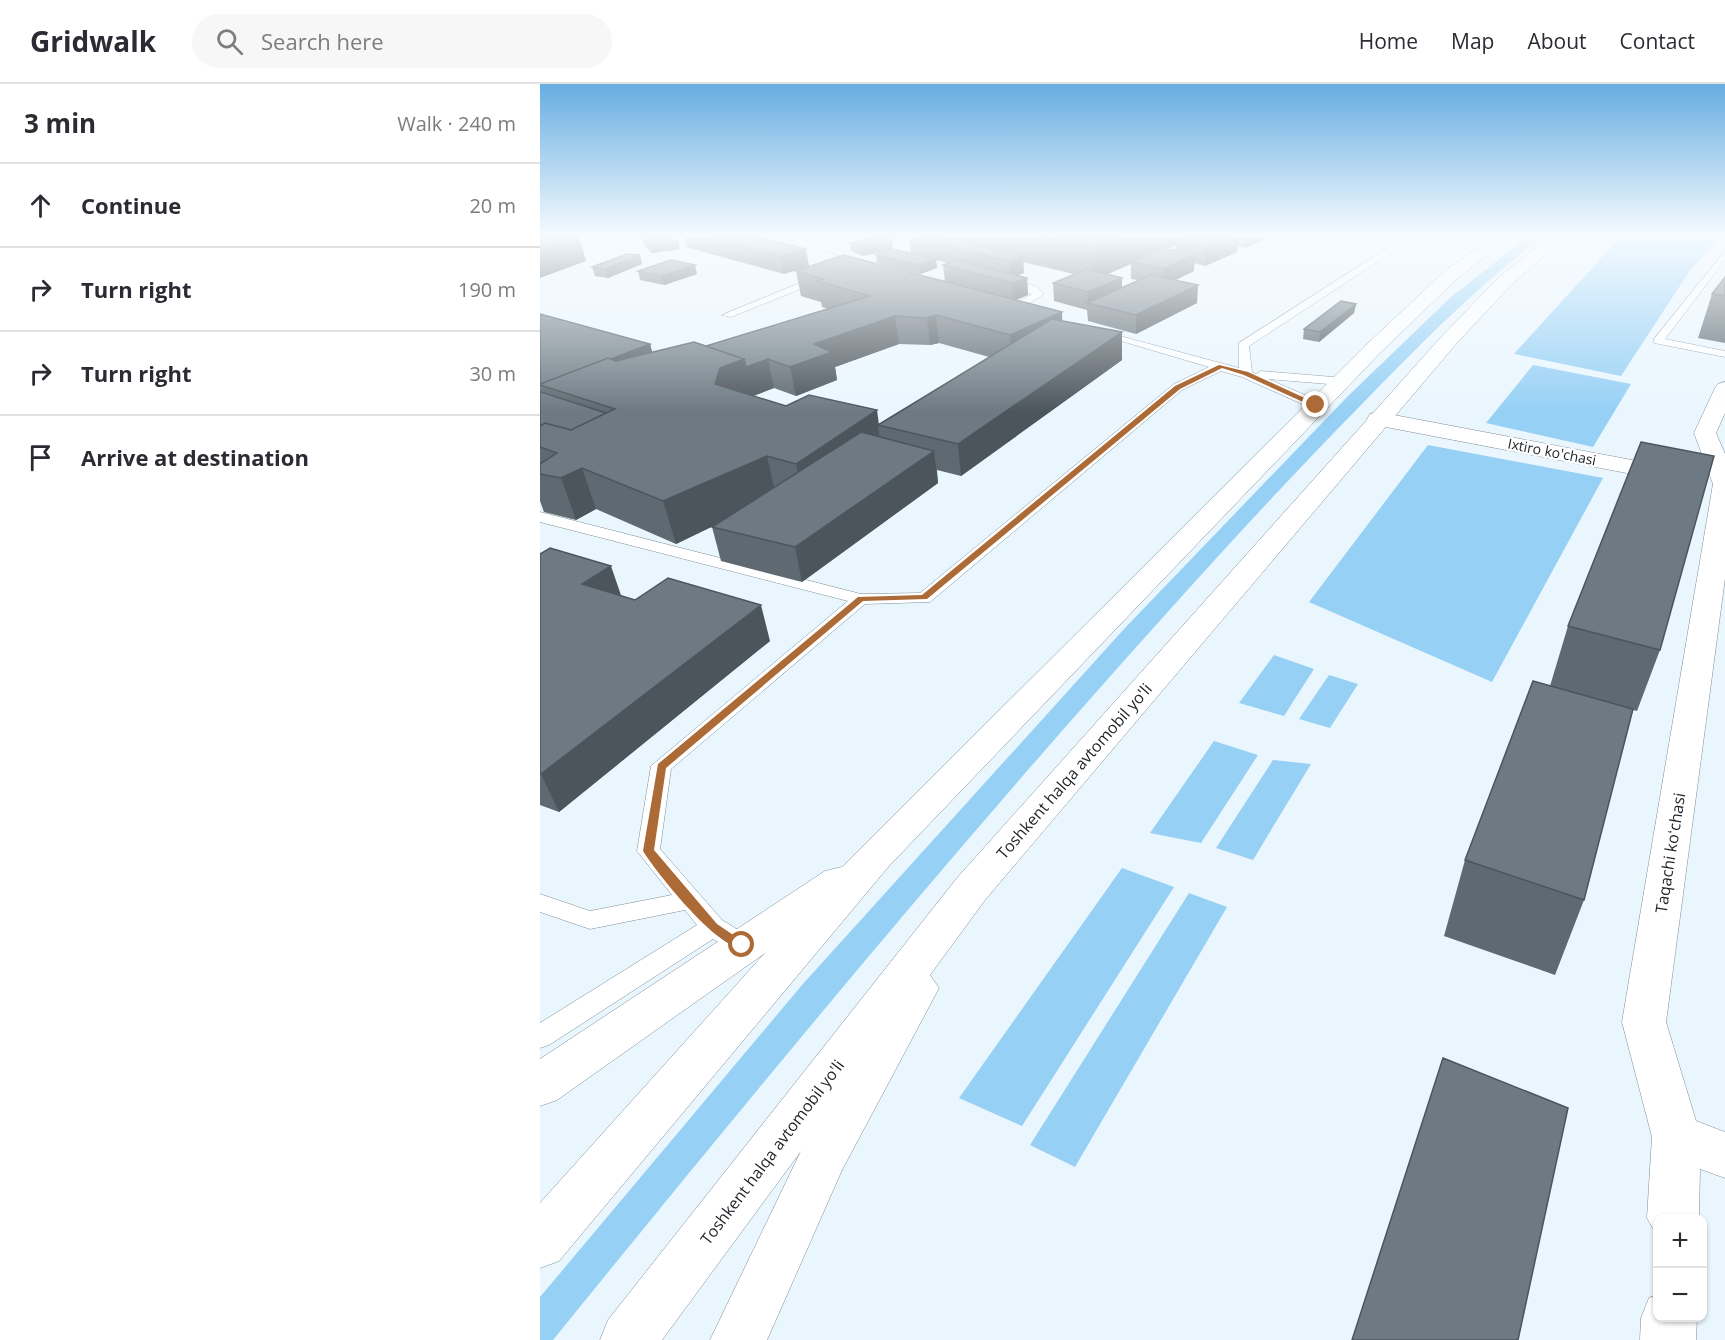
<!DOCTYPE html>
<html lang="en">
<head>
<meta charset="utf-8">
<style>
  :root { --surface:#fff; --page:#f7f7f7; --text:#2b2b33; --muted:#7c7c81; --line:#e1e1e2 }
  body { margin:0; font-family:"Open Sans",sans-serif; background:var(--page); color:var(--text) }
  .controls { position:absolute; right:18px; bottom:18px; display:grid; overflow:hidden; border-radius:12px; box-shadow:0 2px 4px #0004 }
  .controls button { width:54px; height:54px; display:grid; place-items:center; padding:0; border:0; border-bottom:2px solid var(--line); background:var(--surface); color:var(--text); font:30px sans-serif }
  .stop { position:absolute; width:18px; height:18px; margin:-14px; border:4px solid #ac6a36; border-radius:50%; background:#fff }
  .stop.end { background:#ac6a36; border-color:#fff; box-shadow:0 2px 6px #0008 }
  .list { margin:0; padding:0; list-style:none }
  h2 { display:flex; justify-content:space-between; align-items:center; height:78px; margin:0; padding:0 24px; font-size:26px }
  h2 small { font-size:20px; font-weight:400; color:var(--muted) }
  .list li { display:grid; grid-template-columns:39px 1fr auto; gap:18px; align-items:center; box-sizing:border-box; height:84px; padding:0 24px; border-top:2px solid var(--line) }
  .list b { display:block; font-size:22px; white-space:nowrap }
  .list em { font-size:20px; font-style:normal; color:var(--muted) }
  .icon { flex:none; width:33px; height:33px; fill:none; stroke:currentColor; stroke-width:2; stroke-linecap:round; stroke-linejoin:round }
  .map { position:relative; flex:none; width:1185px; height:1256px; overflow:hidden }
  header { display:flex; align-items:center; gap:36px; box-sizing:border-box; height:84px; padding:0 30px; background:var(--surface); border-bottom:2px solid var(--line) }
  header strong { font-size:28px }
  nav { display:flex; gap:33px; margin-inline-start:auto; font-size:21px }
  .search { width:420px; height:54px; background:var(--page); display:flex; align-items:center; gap:15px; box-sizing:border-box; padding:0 21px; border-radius:33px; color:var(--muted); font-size:22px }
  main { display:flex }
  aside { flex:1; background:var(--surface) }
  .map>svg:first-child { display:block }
  .green { fill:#96d0f5 }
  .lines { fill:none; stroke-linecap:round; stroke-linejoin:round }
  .service-casing { stroke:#7f8d96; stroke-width:1 }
  .minor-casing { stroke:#7f8d96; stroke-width:1 }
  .trunk-casing { stroke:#7f8d96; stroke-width:1 }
  .service { fill:#fff; fill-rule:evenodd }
  .minor { fill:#fff; fill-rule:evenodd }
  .trunk { fill:#fff; fill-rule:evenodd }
  .wall { fill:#5e6971; fill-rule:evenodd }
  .shaded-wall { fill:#4c555c }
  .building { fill:#6d7a83; stroke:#4c555c; stroke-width:1.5 }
  .route { fill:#ac6a36 }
  .labels { text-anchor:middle; stroke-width:4.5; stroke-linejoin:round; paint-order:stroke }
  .far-street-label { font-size:14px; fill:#1d2226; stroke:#fff }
  .street-label { font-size:16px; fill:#1d2226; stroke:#fff }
</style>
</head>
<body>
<header>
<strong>Gridwalk</strong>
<div class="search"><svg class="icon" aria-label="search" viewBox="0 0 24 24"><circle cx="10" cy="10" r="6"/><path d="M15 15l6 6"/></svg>Search here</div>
<nav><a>Home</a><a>Map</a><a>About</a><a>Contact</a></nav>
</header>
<main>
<aside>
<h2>3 min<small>Walk · 240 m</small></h2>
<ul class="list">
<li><svg class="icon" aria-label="ahead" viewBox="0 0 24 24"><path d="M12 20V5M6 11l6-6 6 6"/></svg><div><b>Continue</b></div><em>20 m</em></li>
<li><svg class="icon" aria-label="right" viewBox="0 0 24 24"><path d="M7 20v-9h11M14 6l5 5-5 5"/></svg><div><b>Turn right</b></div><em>190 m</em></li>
<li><svg class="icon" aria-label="right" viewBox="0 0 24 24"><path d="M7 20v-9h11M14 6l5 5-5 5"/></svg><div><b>Turn right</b></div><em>30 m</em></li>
<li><svg class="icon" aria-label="arrive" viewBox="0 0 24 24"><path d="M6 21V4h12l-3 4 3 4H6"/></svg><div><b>Arrive at destination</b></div></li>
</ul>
</aside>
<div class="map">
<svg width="1185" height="1256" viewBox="0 0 1185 1256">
  <rect width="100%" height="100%" fill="#eaf6fe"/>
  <path class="green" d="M989,152H1003C938,202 880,260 823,319C758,385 696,452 634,521C419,759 215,1007 13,1256H0V1213L262,901L584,545L808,312L912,212Z
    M1081,152H1181L1151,185L1081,292L974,270Z
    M993,281L1091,300L1053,363L946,339Z
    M888,361L1063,394L952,598L769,518Z
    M734,571L774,585L744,632L699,619Z
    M789,591L818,600L790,644L759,635Z
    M674,657L718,671L661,759L610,749Z
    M733,676L771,680L713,776L676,764Z
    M582,784L634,803L482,1042L419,1014Z
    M649,809L687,823L535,1083L490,1061Z"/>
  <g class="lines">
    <g class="service-casing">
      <path id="service" d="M256,152H269L332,181L324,183Z
        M779,152H792L769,162L761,160Z
        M866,152H877L709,262L712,288L716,290L721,287L805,294V300L801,301L728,295L781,318V324H771L702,293L681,287L642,306L390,518L325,520L131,685L120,765L182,836L211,854L214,861L211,868L202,871L173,855L9,961L0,964V939L157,841L145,826L50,845L0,828V810L50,827L132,811L97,767L111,682L308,517L0,438V428L321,510L380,509L634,300L669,283L554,249V245L699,284V259Z
        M1185,167V176L1125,255L1185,267V273L1114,259V255Z
        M282,190L287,193L286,195L191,233L182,231Z
        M461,194L495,202L504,210L479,226H471V222L492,210L457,199V195Z"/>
    </g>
    <g class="minor-casing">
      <path id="minor" d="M1185,298V329L1176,349L1185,370V494L1126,938L1156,1037L1185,1048V1094L1160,1085L1159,1134H1118V1153L1107,1134L1112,1053L1082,938L1173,400L1154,349L1175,304L1178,300Z
        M838,328L1134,384L1143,386L1146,391L1143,396L1134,398L830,340L827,335L830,330Z
        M1118,1211V1234H1157L1156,1256H1100L1101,1234L1109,1214Z"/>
    </g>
    <g class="trunk-casing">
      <path id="trunk" d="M955,152H973L919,193L839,270L349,782L19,1177L0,1184V1119L225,869L17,1016L0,1022V975L285,787L302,783L825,262L907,185Z
        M1010,152H1027L971,201L916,260L445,816L390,891L399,904L302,1086L227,1256H170L261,1067L122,1256H60L68,1236L417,794L902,252L959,193Z"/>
    </g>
    <use href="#service" class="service"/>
    <use href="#minor" class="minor"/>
    <use href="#trunk" class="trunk"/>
  </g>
  <path class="wall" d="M144,152H215L269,182L244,190L146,163Z
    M330,152H360L349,156L353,165L371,169L369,153L373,152H725V155L705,164L698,162L697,168L665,182L654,179V187L635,196L657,219L596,250L548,237L547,226L514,217L513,199L534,190L483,178L484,189L478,191L487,194L488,211L476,216L522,228V237L582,248V276L421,392L397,386L398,399L262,498L181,477L172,443L175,441L136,460L56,425L36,436L4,428L0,417V230L110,260L112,268L166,262L288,225L282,223L281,218L261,212L256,187L405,198L403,181L408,179L396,176L397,184L380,190L337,179L336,171L345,167L323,172L311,167L310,159L335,153ZM636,161L635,166L628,165ZM591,180V195L598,196L582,203V194L568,190ZM399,259L449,273L339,340L246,322L214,312L234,304L256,312L297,296L295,283L359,260L390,261Z
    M102,153L138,157L140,165L112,169L104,161Z
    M100,171L102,180L68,194L55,192L52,183Z
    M98,187L157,190L124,201L100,196Z
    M1185,193V259L1158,254L1172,210Z
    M816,220L814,229L779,258L763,255L764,245Z
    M0,468L1,470L82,512L230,557L19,728L0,721Z
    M1028,542L1120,566L1097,627L1093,626L1044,816L1015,891L904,852L925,776L1010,602Z"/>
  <path class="shaded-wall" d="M347,152H360L347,156Z
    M586,152H657L636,158V161L595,178H591V180L555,195V164Z
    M696,152H698L697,168L665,182L666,165Z
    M706,152H725V155L705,164Z
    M39,153L46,177L0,194V167Z
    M138,157L140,165L112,169L110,161Z
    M352,157L353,166L323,172L322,164Z
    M266,165L269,182L244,190L241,173Z
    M655,170L654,187L623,202L624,185Z
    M100,171L102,180L68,194L65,185Z
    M483,172L484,189L470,194L469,177Z
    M396,175L397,184L380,190L379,181Z
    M155,181L157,190L124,201L121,192Z
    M487,194L488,211L473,217L472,199Z
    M582,194V211L548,219V208Z
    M658,201L657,219L596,250V231Z
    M816,220L814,229L779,258L780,248Z
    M522,228L523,256L472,279L470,251Z
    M396,231L399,259L390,261L387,234Z
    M355,232L359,260L295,283L297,296L256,312L250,283L274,260Z
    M582,248V276L421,392L418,360Z
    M110,260L118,289L4,302Z
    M204,275H228L234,304L212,312L175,300L180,284Z
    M337,326L339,341H338L341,366L264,421L256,380Z
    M394,367L398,399L262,498L255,463Z
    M227,372L236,412L136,460L123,417Z
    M42,384L56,425L36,436L21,394Z
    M71,482L83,517L42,500Z
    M221,521L230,557L19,728L1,690Z"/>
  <path class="building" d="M0,152H35L39,153L0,167Z
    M108,152H133L138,157L110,161L102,153Z
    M161,152H215L266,165L241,173Z
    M340,152L352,157L322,164L310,159Z
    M373,152H398L483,172L469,177L369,153Z
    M500,152H586L555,164Z
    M651,152H696L666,165L636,158Z
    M622,164L655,170L624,185L591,178Z
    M352,165L396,175L379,181L336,171Z
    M87,170L100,171L65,185L52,183Z
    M303,171L522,228L470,251L396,231L387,234L355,232L274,260L292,268L250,283L228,275L206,283L204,275L166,262L330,212L277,197L284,195L256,187Z
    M131,176L155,181L121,192L98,187Z
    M418,176L487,194L472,199L403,181Z
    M547,185L582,194L548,208L513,199Z
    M611,191L658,201L596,231L547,219Z
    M1185,193V212L1172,210Z
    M801,217L816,220L780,248L764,245Z
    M0,230L110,260L71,275L68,274L0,300Z
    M512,235L582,248L418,360L338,341Z
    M154,258L204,275L180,284L175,300L246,322L269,311L337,326L256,380L227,372L123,417L42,384L21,394L0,390V380L17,369L0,363V342L5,339L31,346L75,325L0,301V300L68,274L76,277Z
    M0,308H1L66,329L31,346L5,339L0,342Z
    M321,348L394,367L255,463L172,443Z
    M1101,358L1174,372L1120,566L1028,542Z
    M10,464L71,482L42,500L95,516L128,494L221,521L1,690L0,689V470Z
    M993,597L1093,625L1044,816L925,776Z
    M903,974L1028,1024L978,1256H812Z"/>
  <linearGradient id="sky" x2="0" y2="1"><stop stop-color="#66ade1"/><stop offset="0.46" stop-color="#f6fbff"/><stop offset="1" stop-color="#f6fbff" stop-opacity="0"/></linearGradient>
  <rect width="1185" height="328" fill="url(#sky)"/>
  <path class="route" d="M679,281L708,288L780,321L774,323L704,291L682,284L640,305L387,515L323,517L126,684L114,766L177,840L208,861L207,864C182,872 116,788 103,767L118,680L318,513L382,511L635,302Z"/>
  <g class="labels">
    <g class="far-street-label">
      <text transform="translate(1012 368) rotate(11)" y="5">Ixtiro ko'chasi</text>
    </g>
    <g class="street-label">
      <text transform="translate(534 687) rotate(-49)" y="6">Toshkent halqa avtomobil yo'li</text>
      <text transform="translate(1130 769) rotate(-81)" y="6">Taqachi koʻchasi</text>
      <text transform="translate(232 1068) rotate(-53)" y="6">Toshkent halqa avtomobil yo'li</text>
    </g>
  </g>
</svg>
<div class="controls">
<button>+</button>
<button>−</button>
</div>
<div class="stop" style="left:202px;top:861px"></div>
<div class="stop end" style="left:776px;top:321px"></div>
</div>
</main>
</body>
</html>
